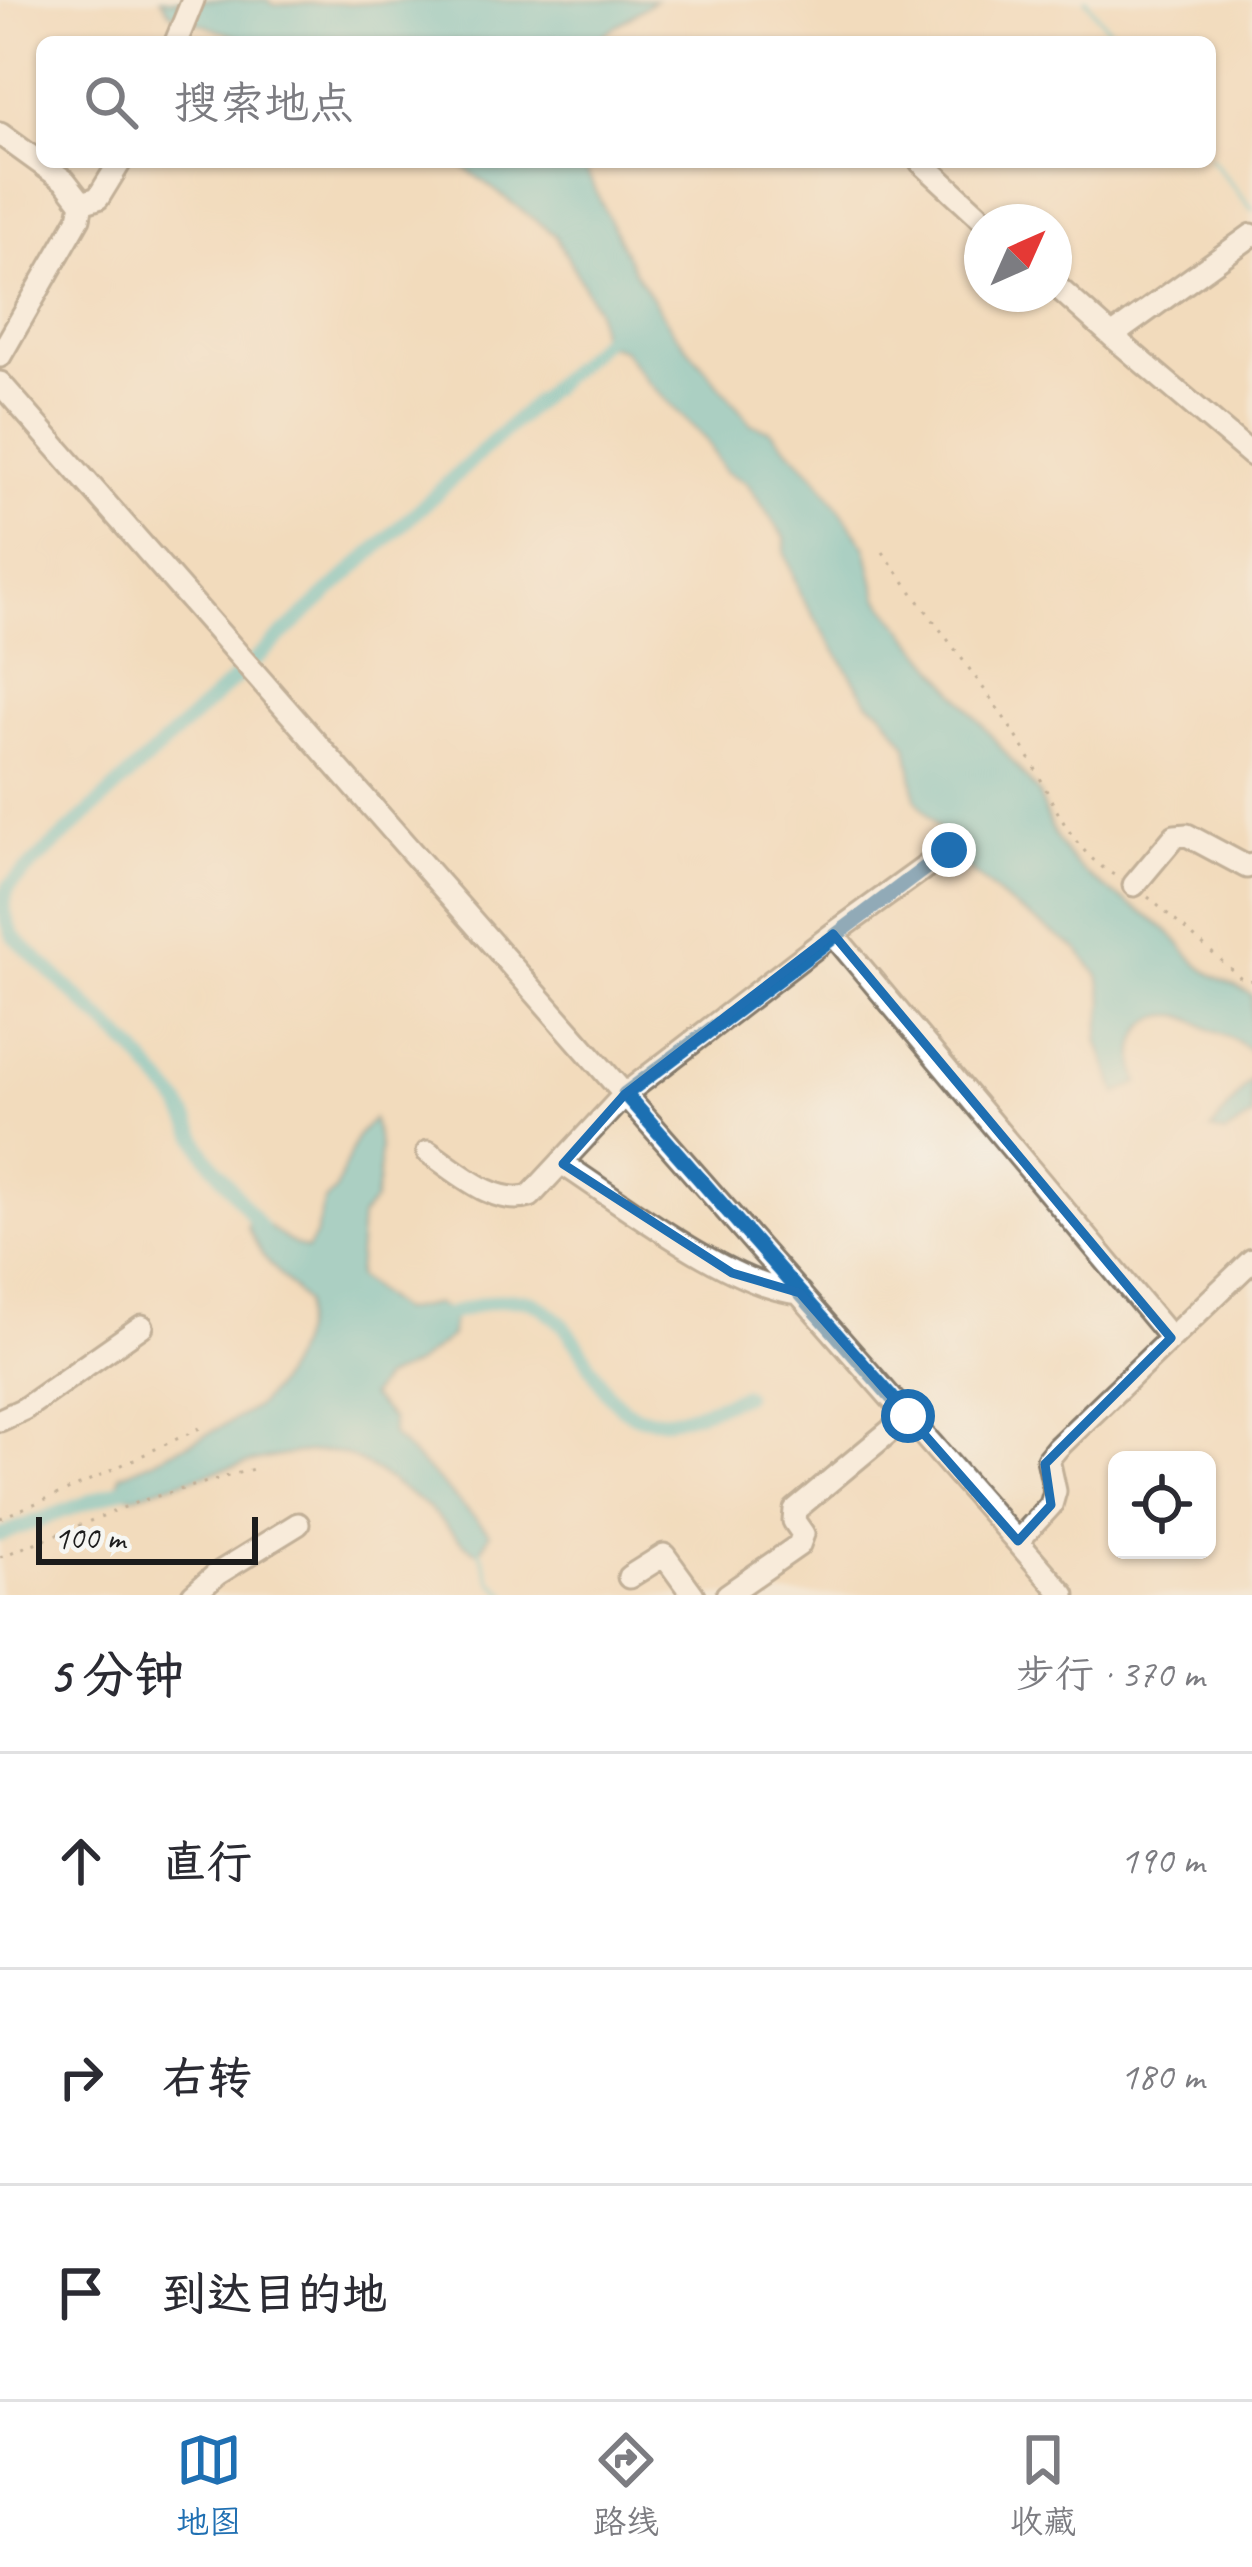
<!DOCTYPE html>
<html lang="zh">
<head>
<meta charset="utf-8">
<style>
  :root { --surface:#fff; --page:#f7f7f7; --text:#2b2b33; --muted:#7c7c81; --line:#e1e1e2; --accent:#1f6fb2 }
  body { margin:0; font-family:Caveat,"LXGW WenKai TC",sans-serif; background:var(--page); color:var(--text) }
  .controls { position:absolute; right:36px; bottom:36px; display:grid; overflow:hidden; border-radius:18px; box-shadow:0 3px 9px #0004 }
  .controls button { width:108px; height:108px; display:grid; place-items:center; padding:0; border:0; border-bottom:3px solid var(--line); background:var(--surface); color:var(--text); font:60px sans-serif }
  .compass { position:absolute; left:964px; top:204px; width:108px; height:108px; border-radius:50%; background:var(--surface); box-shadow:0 3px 9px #0004; rotate:45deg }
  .scale { position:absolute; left:36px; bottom:30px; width:222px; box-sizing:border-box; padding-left:12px; border:6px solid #1c1c1c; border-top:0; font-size:33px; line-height:42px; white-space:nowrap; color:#1c1c1c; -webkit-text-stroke:9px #f6f6f2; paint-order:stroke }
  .stop { position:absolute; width:36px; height:36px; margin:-27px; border:9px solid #1f6fb2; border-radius:50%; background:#fff }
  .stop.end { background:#1f6fb2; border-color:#fff; box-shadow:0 3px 12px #0008 }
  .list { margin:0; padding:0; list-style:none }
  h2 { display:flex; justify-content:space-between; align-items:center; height:156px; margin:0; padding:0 48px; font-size:51px }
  h2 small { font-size:39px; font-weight:400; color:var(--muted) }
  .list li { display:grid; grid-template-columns:78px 1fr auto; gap:36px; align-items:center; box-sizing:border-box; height:216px; padding:0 48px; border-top:3px solid var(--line) }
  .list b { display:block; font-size:45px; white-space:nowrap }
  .list em { font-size:39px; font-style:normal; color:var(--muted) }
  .icon { flex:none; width:66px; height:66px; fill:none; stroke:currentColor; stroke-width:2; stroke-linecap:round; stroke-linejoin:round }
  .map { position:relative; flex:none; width:1252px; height:1595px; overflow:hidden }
  .search { position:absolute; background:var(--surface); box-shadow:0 3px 9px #0004; left:36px; right:36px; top:36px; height:132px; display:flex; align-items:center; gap:30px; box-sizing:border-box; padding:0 42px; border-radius:18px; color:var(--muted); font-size:45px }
  .sheet { height:804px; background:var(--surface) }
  nav { display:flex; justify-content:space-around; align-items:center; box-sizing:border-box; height:168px; border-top:3px solid var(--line); background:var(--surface); font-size:33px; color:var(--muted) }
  nav a { display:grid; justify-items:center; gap:6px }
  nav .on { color:var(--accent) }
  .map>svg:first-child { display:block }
  .water { fill:#55c2cb; stroke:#386f74; stroke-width:3 }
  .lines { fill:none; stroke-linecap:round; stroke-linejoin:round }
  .stream { stroke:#55c2cb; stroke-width:4.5 }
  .canal { stroke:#55c2cb; stroke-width:15 }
  .minor-casing { stroke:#877c6c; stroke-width:27 }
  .path { stroke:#877c6c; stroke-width:3; stroke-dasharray:3 9; stroke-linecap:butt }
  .minor { stroke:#fff; stroke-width:21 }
  .route { stroke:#1f6fb2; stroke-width:15 }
  .marked { fill:none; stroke:#1f6fb2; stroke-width:9; stroke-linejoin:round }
</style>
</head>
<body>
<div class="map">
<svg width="1252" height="1595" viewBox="0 0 1252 1595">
  <rect width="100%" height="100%" fill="#f6f6f2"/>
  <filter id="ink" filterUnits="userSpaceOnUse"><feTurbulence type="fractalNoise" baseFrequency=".00833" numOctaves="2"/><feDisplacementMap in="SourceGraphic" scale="24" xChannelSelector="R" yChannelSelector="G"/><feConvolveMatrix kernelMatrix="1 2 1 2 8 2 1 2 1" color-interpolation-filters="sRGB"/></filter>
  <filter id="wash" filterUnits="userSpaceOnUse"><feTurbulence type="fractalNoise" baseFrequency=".004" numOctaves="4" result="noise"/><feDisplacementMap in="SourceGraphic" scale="48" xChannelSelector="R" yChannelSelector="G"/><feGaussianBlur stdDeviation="2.7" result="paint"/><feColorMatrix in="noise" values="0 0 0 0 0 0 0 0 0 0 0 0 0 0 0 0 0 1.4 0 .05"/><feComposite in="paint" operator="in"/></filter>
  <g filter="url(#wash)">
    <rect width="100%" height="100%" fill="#f2dbbc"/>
    <path class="water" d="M161,0H266L275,5C316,0 363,7 404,0H655L593,42H252L170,13Z
      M457,162H582L633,269L673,330L752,424L770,430L817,477L866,547L878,597L1039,794C1062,876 1100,881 1163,927C1180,939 1186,955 1202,968C1217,980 1236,984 1252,995V1054C1240,1040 1228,1037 1211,1030C1200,1025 1188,1015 1176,1015C1135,1014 1129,1052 1139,1083L1117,1094L1098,1040L1104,1002L1099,976L1077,949L1007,902L967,868L916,799L907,745L882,711L868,702L801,596L785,553V538L746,482L725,472L705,439L646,380L623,350L601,342L596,308L555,235Z
      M1252,1078V1117L1225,1134L1211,1130Z
      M373,1119L380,1149L378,1181L374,1201L361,1217L357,1277L400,1311L436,1304L453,1314L451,1336L416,1364L383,1379L370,1396L392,1420V1435L490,1533L480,1552C457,1546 440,1514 418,1500C396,1486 372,1466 348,1456C305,1438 180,1483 132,1496L118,1491L120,1475C144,1465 247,1417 261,1402C288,1374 303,1341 305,1302L263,1256L247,1227L252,1216C272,1226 285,1244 307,1249L315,1236L324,1202L335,1191L357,1136Z"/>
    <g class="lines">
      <path class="stream" d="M1086,0L1119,42
        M1210,158L1252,209
        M479,1550L491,1580L507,1595"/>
      <path class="canal" d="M262,1229L205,1154L180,1104L134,1050L13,936C5,917 1,905 9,886L613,331
        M435,1319C463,1310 495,1296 525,1300C538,1302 554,1316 563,1325C584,1347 594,1380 615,1401C651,1438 704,1410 744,1395
        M0,1535L136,1484"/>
    </g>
  </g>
  <g filter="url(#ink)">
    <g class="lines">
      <g class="minor-casing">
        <path id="minor" d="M176,42L193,0
          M0,134L65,181L82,203L79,218L0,356
          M921,162L986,222
          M82,203L98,198L120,162
          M1054,284L1112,336L1252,235
          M1112,336L1252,455
          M0,383L1064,1595
          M1134,885L1175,836L1187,835L1247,867L1252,865
          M833,934L949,850
          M428,1152C457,1171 494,1207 530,1196L625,1094L833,934L1171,1338
          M563,1164C623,1203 732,1288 800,1293
          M0,1420L24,1409L142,1326
          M1018,1541L1051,1505L1055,1491L1048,1459L1057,1448L1252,1260
          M629,1577L664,1555L693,1595
          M193,1595L217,1574L298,1524
          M727,1595L799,1545L803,1534L794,1521L795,1510L908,1416"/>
      </g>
      <path class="path" d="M883,552C929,617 981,680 1023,747C1052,794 1067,852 1120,878
        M1148,897L1240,977L1252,981
        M0,1518L75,1487L200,1428
        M0,1557L140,1501L253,1469"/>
      <use href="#minor" class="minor"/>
    </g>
  </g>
  <g class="lines" filter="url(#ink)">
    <path class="route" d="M908,1416L625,1094L949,850"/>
  </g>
  <path d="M0 0H1252V1595H0ZM833,934L1171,1338L1045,1464L1051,1505L1018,1541L800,1293L732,1273L563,1164L625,1094Z" fill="#f2dbbc" fill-opacity=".55" fill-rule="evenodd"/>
  <path class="marked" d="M833,934L1171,1338L1045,1464L1051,1505L1018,1541L800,1293L732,1273L563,1164L625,1094Z"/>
</svg>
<div class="controls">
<button><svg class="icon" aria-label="locate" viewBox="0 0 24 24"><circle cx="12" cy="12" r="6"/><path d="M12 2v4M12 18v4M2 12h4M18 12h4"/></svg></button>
</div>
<svg class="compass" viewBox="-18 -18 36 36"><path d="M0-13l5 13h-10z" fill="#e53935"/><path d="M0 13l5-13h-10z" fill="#7c7c81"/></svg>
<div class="scale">100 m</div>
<div class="stop" style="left:908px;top:1416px"></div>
<div class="stop end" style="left:949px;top:850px"></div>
<div class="search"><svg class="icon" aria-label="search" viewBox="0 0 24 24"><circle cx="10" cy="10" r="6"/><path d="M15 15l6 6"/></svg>搜索地点</div>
</div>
<section class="sheet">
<h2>5 分钟<small>步行 · 370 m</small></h2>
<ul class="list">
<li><svg class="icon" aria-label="ahead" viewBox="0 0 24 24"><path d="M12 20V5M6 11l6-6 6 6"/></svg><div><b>直行</b></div><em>190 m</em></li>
<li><svg class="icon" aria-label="right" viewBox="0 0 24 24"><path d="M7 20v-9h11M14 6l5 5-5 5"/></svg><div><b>右转</b></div><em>180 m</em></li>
<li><svg class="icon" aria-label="arrive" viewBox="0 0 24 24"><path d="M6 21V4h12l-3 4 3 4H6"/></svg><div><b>到达目的地</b></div></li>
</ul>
</section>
<nav>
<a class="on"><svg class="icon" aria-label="map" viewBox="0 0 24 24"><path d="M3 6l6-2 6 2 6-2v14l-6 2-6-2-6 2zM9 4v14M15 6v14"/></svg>地图</a>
<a><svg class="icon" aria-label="directions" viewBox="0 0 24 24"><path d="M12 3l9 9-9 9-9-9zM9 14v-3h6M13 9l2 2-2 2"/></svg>路线</a>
<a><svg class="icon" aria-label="saved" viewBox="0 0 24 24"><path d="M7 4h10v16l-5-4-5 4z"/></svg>收藏</a>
</nav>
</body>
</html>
